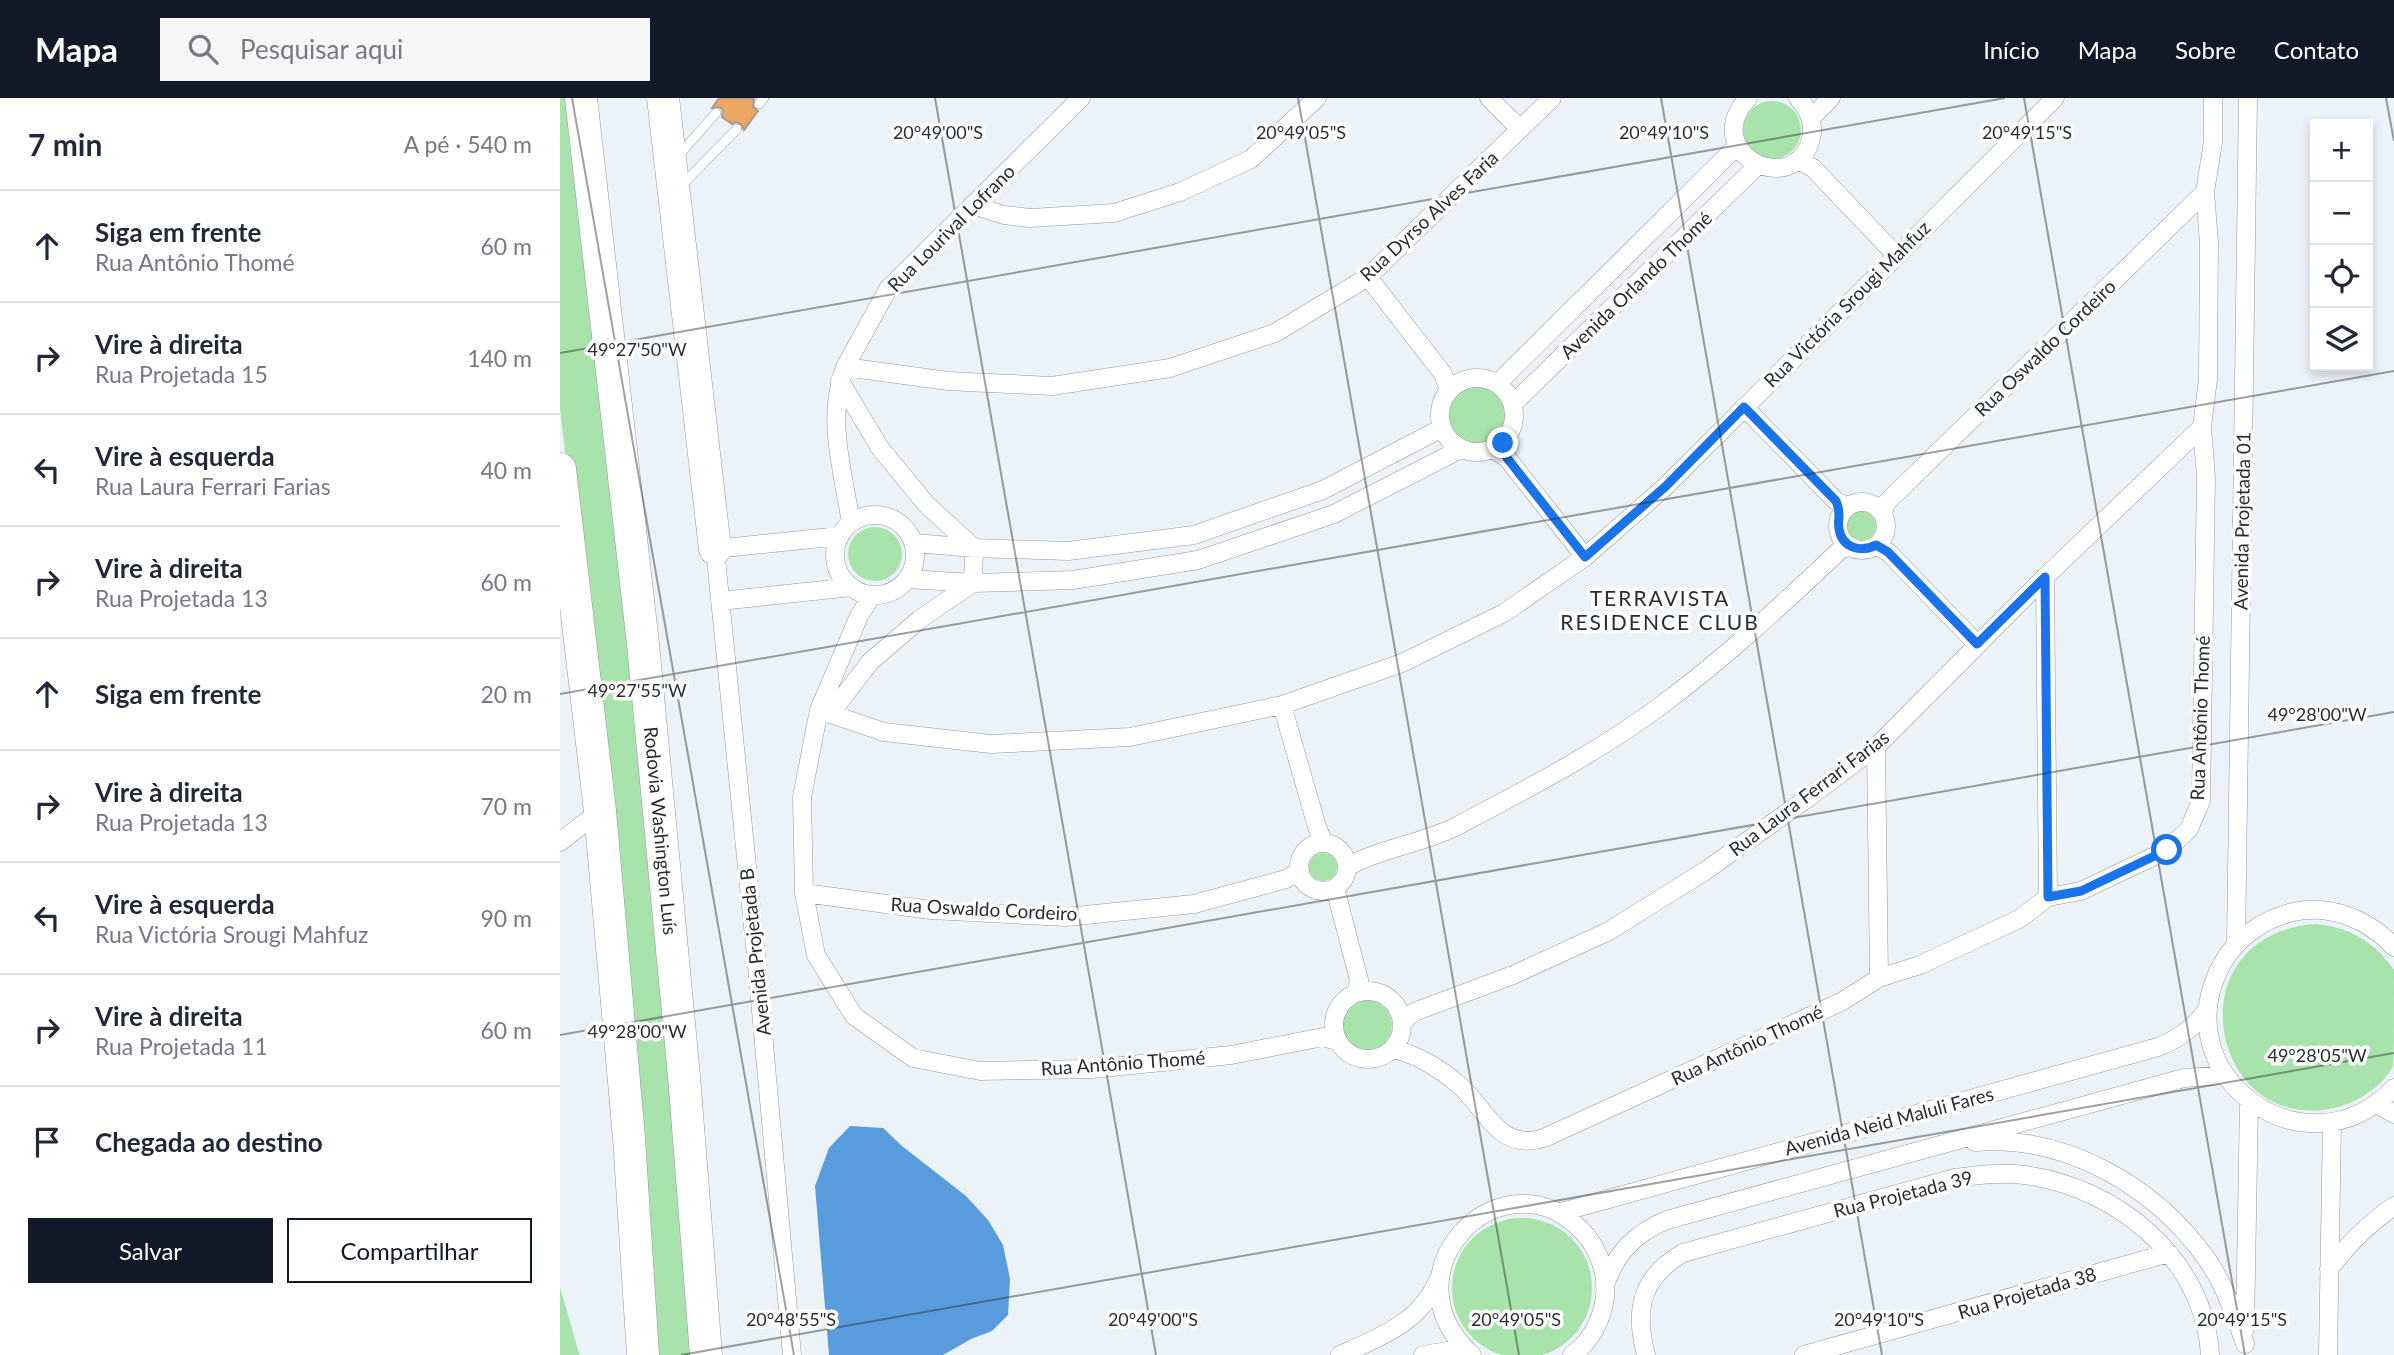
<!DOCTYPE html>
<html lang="pt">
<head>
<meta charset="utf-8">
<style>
  :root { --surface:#fff; --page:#f6f6f7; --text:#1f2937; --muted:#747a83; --line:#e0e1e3; --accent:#111827 }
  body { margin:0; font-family:Lato,sans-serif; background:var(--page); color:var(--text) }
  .controls { position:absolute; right:21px; top:21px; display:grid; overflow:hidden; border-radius:0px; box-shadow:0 4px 10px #0003 }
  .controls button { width:63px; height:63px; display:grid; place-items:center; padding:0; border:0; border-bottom:2px solid var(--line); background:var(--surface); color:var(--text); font:35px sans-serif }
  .stop { position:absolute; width:21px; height:21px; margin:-16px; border:5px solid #1a73e8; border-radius:50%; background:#fff }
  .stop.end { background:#1a73e8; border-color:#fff; box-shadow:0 2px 7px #0008 }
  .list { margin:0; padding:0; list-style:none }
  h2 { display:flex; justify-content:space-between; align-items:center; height:91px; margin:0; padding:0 28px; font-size:30px }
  h2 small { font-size:23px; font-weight:400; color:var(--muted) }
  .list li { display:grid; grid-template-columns:46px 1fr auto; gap:21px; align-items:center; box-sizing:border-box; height:112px; padding:0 28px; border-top:2px solid var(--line) }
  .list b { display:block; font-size:26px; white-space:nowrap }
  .list p { margin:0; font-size:23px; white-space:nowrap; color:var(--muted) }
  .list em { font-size:23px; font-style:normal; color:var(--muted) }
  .actions { display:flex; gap:14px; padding:21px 28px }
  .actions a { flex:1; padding:16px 0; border:2px solid var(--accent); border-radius:0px; text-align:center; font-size:24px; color:var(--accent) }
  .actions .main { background:var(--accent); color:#fff }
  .icon { flex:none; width:38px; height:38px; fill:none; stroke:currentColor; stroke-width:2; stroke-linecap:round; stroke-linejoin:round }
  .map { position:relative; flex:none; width:1834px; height:1257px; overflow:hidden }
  header { display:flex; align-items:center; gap:42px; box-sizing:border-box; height:98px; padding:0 35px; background:var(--accent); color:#fff }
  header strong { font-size:33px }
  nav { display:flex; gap:38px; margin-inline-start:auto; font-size:24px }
  .search { width:490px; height:63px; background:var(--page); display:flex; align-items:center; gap:18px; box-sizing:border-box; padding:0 24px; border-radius:0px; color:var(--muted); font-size:26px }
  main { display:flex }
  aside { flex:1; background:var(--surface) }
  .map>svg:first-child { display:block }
  .green { fill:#a7e3ab }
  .water { fill:#599cdd }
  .building { fill:#eea663; stroke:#a39c97; stroke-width:2 }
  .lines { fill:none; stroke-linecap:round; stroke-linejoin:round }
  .service-casing { stroke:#92989d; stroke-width:10 }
  .minor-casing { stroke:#92989d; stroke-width:19 }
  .motorway-casing { stroke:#92989d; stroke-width:33 }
  .service { stroke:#fff; stroke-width:9 }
  .minor { stroke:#fff; stroke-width:18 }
  .motorway { stroke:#fff; stroke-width:32 }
  .route { stroke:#1a73e8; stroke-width:9 }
  .ticks { fill:none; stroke:#2a2d2f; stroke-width:2; stroke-opacity:0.45 }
  .labels { text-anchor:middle; stroke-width:7; stroke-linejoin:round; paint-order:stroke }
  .street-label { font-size:19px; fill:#2a2d2f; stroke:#fefefe }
  .neighbourhood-label { font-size:21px; letter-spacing:2px; fill:#2a2d2f; stroke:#fefefe }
  .ticks-label { font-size:18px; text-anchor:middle; fill:#2a2d2f; stroke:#fefefe; stroke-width:7; stroke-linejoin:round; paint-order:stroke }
</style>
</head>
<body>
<header>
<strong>Mapa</strong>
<div class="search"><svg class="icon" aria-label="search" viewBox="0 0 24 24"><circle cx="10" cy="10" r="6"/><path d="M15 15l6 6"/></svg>Pesquisar aqui</div>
<nav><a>Início</a><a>Mapa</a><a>Sobre</a><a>Contato</a></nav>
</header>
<main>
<aside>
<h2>7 min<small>A pé · 540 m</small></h2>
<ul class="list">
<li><svg class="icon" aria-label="ahead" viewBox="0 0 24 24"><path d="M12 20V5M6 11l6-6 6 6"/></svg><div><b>Siga em frente</b><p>Rua Antônio Thomé</p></div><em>60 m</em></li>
<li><svg class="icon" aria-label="right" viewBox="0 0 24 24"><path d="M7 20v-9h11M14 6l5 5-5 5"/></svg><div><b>Vire à direita</b><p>Rua Projetada 15</p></div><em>140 m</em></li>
<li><svg class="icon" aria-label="left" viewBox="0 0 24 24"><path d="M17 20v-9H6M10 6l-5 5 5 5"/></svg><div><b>Vire à esquerda</b><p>Rua Laura Ferrari Farias</p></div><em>40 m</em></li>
<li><svg class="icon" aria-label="right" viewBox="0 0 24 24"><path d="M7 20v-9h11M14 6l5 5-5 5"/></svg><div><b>Vire à direita</b><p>Rua Projetada 13</p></div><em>60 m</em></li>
<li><svg class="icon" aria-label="ahead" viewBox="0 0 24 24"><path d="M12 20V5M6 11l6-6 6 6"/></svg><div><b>Siga em frente</b></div><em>20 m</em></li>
<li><svg class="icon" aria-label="right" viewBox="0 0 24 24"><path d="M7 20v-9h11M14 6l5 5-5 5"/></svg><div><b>Vire à direita</b><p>Rua Projetada 13</p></div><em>70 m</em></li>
<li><svg class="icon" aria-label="left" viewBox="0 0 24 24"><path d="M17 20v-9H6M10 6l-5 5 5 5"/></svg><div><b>Vire à esquerda</b><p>Rua Victória Srougi Mahfuz</p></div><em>90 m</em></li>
<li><svg class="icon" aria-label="right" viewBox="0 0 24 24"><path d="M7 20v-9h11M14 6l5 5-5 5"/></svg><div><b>Vire à direita</b><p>Rua Projetada 11</p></div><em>60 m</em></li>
<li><svg class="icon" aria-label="arrive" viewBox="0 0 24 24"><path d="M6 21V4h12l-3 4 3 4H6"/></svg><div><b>Chegada ao destino</b></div></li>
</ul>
<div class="actions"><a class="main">Salvar</a><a>Compartilhar</a></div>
</aside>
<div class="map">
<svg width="1834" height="1257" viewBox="0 0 1834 1257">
  <rect width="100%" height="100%" fill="#ebf2f8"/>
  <path class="green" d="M0,0H10L67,482L140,1257H92L21,488L0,311Z
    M1183 32a29 29 0 1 1 58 0a29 29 0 1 1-58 0Z
    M889 317a29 29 0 1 1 58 0a29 29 0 1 1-58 0Z
    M1286 428a15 15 0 1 1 30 0a15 15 0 1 1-30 0Z
    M288 456a27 27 0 1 1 54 0a27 27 0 1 1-54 0Z
    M749 769a14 14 0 1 1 28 0a14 14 0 1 1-28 0Z
    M1755,826C1788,829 1812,842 1832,869L1834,872C1834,889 1834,958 1833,968C1823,988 1799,1003 1778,1009C1651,1042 1609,838 1755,826Z
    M782 927a25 25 0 1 1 50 0a25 25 0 1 1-50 0Z
    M892 1190a70 70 0 1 1 140 0a70 70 0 1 1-140 0Z
    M0,1189L19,1255L20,1257H0Z"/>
  <path class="water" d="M290,1028L323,1030L342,1048L406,1098L428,1122L443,1147L450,1181L448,1217L432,1233L411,1241L383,1257H269L255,1088L269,1050Z"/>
  <path class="building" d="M159,0H192L194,1L193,9L198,13L184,32L181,26L176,24L172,26L162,19L163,13L160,9L152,10Z"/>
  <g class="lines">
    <g class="service-casing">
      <path id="service" d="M199,6L204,0
        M118,58L156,15
        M120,89L177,31"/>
    </g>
    <g class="minor-casing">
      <path id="minor" d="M929,0L960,31
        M1188,0C1137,57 1237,102 1251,40C1255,24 1248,11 1238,0
        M1251,20L1271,0
        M1238,62L1253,70L1336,157
        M412,107L444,117L470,120L554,115L620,94L691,61L757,0
        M808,179L883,276L889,292
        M285,269L388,283L492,288L610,270L715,235L808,179L992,0
        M880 317a37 37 0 1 1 74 0a37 37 0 1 1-74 0Z
        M938,285L1177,48
        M953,306L1198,67
        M1184,309L1276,403L1288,408
        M933,351L947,360L1025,459
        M1278 428a24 24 0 1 1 48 0a24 24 0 1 1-48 0Z
        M1323,415L1326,405L1645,94
        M275 457a40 40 0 1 1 80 0a40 40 0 1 1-80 0Z
        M291,425C283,373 266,321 285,269L328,191L521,0
        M354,445L414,450L508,453L634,437L763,392L882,330
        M1316,448L1328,454L1417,546
        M1485,479L1488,799
        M347,481L413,485L513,482L638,462L774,416L901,351
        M312,497L299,518L259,612L242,699L244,795L256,857L294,918L353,960L420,973L532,971L671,957L763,939L777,943
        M160,503L292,489
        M722,607L757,729L764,745
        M259,612L324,634L431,646L570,639L722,607L842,565L944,515L1025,459L1106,388L1495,0
        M270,616L310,564L360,521L413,485L414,450L366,406L320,350L280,283
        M1316,649L1319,880
        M0,744L40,713
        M739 769a24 24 0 1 1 48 0a24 24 0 1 1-48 0Z
        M787,769C821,750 862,746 897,728C967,691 1039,654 1103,606C1166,559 1223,506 1280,452L1290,448
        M775,790L799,882L797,894
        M244,795L371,812L506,819L634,806L726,781L740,773
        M1676,846L1688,0
        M1834,849C1808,821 1771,806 1733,814C1704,821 1677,839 1662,866C1601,977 1746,1082 1834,990
        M774 927a34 34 0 1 1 68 0a34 34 0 1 1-68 0Z
        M842,924L854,914L953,877L1049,833L1145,773L1245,702L1316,649L1485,479L1642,329
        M833,951C856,956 881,971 899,987C928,1012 938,1054 984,1040L1281,904L1319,880L1360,867L1459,821L1488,799L1521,793L1607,752L1629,731L1641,703L1646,379L1642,329L1648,281L1649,145L1645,94L1653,44V0
        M1817,1006L1834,1016
        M1415,1044C1507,1036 1597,1090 1648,1163C1665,1188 1675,1217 1685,1246
        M998,1115L1598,949C1620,940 1635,929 1648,910
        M1769,1171C1788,1146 1808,1126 1834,1108
        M1045,1187C1056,1155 1075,1135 1107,1122L1624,980L1665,977
        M1685,1231L1689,1003
        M232,1257L197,868L155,451L280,438
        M780,1257C820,1239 860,1225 878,1182
        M863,1257L887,1253L911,1257
        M912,1257C823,1176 936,1057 1016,1127C1033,1142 1042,1161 1045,1182C1048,1210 1035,1241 1012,1257
        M1086,1257C1074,1212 1081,1179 1123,1155L1395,1080C1418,1077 1442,1074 1465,1077C1556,1089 1645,1161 1650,1257
        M1244,1257L1609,1155
        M1768,1257L1772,1025"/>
    </g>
    <g class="motorway-casing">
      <g id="motorway">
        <path id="s1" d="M21,0L83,546L124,978L146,1257"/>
        <path d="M103,0L155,451"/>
        <path d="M0,371L40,713L69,1040L83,1257"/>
      </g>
    </g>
    <use href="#service" class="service"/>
    <use href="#minor" class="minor"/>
    <use href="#motorway" class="motorway"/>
  </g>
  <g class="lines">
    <path class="route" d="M943,345L947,360L1025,459L1106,388L1184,309L1276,403C1282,417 1277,419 1279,431C1282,450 1301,455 1316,447L1328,454L1417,546L1485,479L1488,799L1521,793L1607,752"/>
  </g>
  <path class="ticks" d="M12,0L234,1257M375,0L596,1257M738,0L959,1257M1101,0L1322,1257M1464,0L1685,1257M1826,0L1834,43M0,255L1445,0M0,596L1834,273M0,937L1834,614M121,1257L1834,955"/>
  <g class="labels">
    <g class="street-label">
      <text transform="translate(869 118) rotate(-43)" y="7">Rua Dyrso Alves Faria</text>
      <text transform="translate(391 130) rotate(-45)" y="7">Rua Lourival Lofrano</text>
      <text transform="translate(1076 187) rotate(-44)" y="7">Avenida Orlando Thomé</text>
      <text transform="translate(1287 206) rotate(-45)" y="7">Rua Victória Srougi Mahfuz</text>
      <text transform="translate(1485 250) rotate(-44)" y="7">Rua Oswaldo Cordeiro</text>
      <text transform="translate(1682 423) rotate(-89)" y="7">Avenida Projetada 01</text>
      <text transform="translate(1640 620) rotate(-88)" y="7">Rua Antônio Thomé</text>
      <text transform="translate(1249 695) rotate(-37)" y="7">Rua Laura Ferrari Farias</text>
      <text dy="7" stroke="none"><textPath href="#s1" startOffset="737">Rodovia Washington Luís</textPath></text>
      <text transform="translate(424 811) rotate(3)" y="7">Rua Oswaldo Cordeiro</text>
      <text transform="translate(195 854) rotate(-96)" y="7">Avenida Projetada B</text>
      <text transform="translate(1187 947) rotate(-25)" y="7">Rua Antônio Thomé</text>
      <text transform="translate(563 965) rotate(-4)" y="7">Rua Antônio Thomé</text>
      <text transform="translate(1329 1023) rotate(-15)" y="7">Avenida Neid Maluli Fares</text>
      <text transform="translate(1343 1096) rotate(-14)" y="7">Rua Projetada 39</text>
      <text transform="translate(1467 1195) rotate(-16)" y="7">Rua Projetada 38</text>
    </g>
    <g class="neighbourhood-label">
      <text x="1100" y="508">TERRAVISTA<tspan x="1100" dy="24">RESIDENCE CLUB</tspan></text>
    </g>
  </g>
  <g class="ticks-label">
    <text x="378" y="41">20°49'00"S</text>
    <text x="741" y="41">20°49'05"S</text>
    <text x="1104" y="41">20°49'10"S</text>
    <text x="1467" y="41">20°49'15"S</text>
    <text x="77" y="258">49°27'50"W</text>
    <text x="77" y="599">49°27'55"W</text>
    <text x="1757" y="623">49°28'00"W</text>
    <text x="77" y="940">49°28'00"W</text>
    <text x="1757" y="964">49°28'05"W</text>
    <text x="231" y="1228">20°48'55"S</text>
    <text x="593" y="1228">20°49'00"S</text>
    <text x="956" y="1228">20°49'05"S</text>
    <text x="1319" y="1228">20°49'10"S</text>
    <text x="1682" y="1228">20°49'15"S</text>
  </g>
</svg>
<div class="controls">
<button>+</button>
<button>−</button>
<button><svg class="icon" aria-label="locate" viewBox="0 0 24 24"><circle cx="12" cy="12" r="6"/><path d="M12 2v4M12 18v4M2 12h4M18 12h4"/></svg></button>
<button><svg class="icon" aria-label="layers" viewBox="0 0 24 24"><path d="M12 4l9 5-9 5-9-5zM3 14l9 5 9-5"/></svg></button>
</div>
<div class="stop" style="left:1607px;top:752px"></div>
<div class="stop end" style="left:943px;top:345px"></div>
</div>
</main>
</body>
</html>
